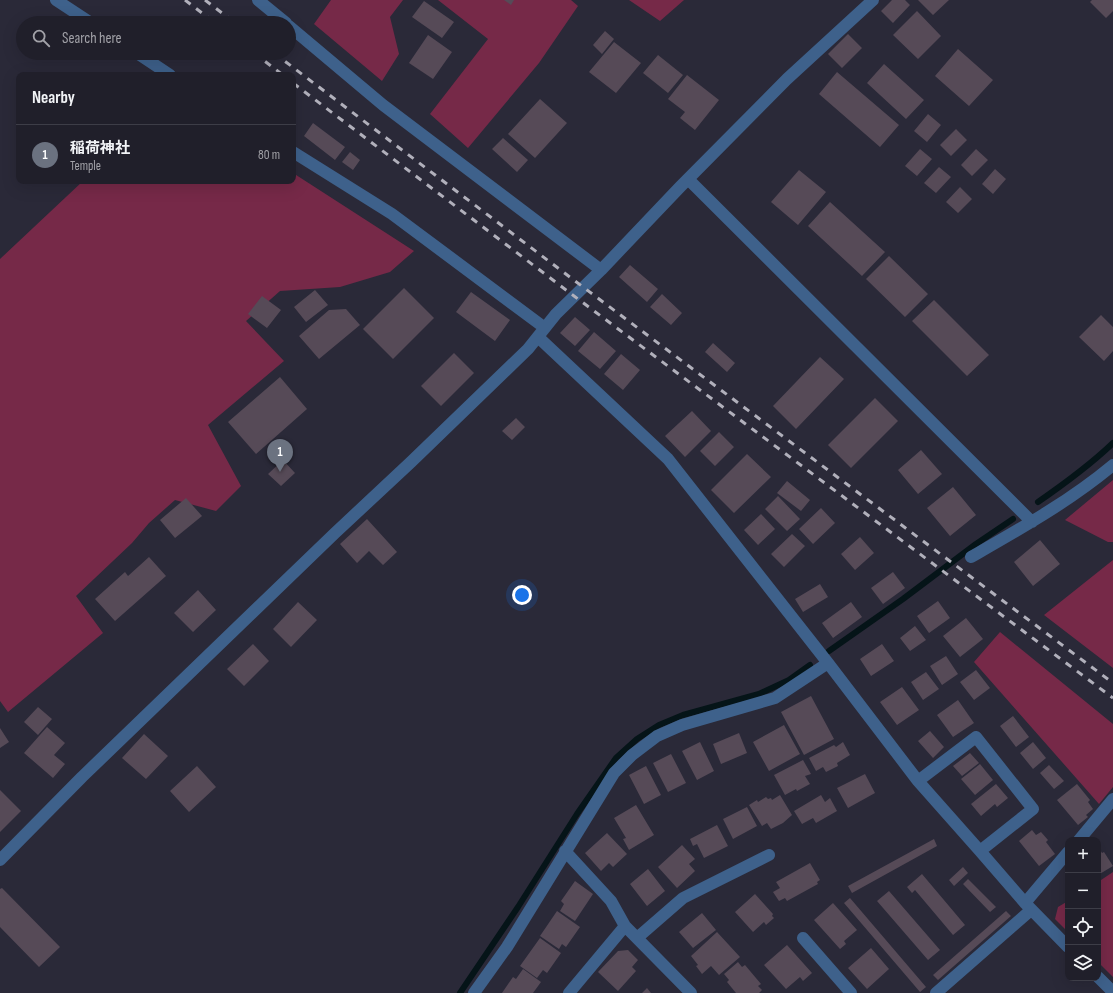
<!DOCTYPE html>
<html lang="en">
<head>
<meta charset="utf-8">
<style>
  :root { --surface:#201f2a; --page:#282732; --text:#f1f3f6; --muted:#a2a2a8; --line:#3d3d47; --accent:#db2777 }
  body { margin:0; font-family:"Sofia Sans Condensed","Noto Sans JP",sans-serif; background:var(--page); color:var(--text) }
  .controls { position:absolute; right:12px; bottom:12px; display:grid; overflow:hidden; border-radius:8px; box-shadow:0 4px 16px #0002 }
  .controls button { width:36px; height:36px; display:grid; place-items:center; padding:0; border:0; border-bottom:1px solid var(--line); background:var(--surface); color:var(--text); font:20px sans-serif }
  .you { position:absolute; left:522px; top:595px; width:14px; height:14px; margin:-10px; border:3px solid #fff; border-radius:50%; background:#1a73e8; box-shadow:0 0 0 6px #1a73e833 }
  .badge { display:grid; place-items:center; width:26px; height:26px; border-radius:50%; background:var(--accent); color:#fff; font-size:13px; font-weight:700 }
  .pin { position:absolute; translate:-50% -33px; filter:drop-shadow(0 1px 2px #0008) }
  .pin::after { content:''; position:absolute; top:21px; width:14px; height:12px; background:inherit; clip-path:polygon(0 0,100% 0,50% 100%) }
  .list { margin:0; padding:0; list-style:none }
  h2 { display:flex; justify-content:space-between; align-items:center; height:52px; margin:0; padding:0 16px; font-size:17px }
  h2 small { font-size:13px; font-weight:400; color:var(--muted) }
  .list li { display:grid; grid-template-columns:26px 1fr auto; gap:12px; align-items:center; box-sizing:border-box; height:60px; padding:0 16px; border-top:1px solid var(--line) }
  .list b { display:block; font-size:15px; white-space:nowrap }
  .list p { margin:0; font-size:13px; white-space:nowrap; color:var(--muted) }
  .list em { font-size:13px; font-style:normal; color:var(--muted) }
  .icon { flex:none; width:22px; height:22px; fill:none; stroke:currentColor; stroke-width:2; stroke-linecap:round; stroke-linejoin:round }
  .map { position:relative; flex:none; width:1113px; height:993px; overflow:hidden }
  .search { position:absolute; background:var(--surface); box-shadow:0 4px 16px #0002; left:16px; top:16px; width:280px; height:44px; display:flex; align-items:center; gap:10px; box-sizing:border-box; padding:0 14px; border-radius:22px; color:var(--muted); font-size:15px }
  .panel { position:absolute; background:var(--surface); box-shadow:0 4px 16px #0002; left:16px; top:72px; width:280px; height:112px; border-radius:8px }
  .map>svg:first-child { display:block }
  .green { fill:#762948 }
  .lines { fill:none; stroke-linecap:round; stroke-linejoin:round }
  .stream { stroke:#051418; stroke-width:6 }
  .building { fill:#564a57 }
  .minor { stroke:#3e618b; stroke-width:12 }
  .rail { stroke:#b1b0bb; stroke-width:3; stroke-dasharray:7 7; stroke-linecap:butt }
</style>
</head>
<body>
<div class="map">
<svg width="1113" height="993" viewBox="0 0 1113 993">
  <rect width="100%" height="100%" fill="#2a2938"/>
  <path class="green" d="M331,0H403L390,17L399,54L382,81L314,24Z
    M438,0H571L578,6L539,63L468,148L430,114L488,39Z
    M629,0H684L660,21Z
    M293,173L414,251L390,272L340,287L280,291L246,321L284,361L208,425L241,486L216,511L175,500L149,523L132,543L76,596L103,633L8,712L0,701V259L83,181H293Z
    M1113,480V542H1108L1065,520Z
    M1113,560V668L1044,615Z
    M1000,632L1113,724V787L1099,804L974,662Z
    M1113,872V977L1098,962V882Z
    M1068,901V932L1055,919L1058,907Z"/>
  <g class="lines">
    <path class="stream" d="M1038,502C1064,484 1089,466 1113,443
      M829,651L903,599L976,544L1013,519
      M460,993L518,907L577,814L616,758L637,739L659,725L683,715L759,694L789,680L810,665"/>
  </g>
  <path class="building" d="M504,0H514L511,5Z
    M892,0H905L910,5L893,23L881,11Z
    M918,0H949L933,15Z
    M1092,0H1113V11L1106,18L1090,2Z
    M424,1L454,22L442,38L412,17Z
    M917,11L941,36L918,59L893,35Z
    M605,31L614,39L602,54L593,45Z
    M848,34L862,48L842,68L828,54Z
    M428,35L452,52L433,79L409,63Z
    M614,42L641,63L616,93L589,72Z
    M958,49L993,80L969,106L935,76Z
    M658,55L683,75L668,93L643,73Z
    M884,64L924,100L906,119L867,83Z
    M837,72L899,125L880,147L819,94Z
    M687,75L719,100L695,130L680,118L685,112L668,99Z
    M540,99L567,123L535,158L508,134Z
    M928,114L941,125L927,142L914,131Z
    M313,123L345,147L335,160L304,136Z
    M956,129L967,140L951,156L940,145Z
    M503,138L528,160L517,172L492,149Z
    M920,149L932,159L917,176L905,166Z
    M976,149L988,160L972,176L961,165Z
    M350,152L360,160L353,170L342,162Z
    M939,167L951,177L936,193L924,183Z
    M995,169L1006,179L993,194L982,184Z
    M799,170L826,192L798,225L771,202Z
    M960,187L972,199L958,213L946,202Z
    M830,202L885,252L862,276L808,226Z
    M889,256L928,294L905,317L866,279Z
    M630,265L658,289L647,302L619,277Z
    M404,288L434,318L393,359L363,329Z
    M315,290L328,305L306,322L294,307Z
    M471,292L510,320L495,341L456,312Z
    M662,294L682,313L671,325L650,307Z
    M262,296L281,310L267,328L248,314Z
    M934,300L989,355L967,376L912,321Z
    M346,309L360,325L319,359L299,336L329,310Z
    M1101,315L1113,327V351L1104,361L1079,337Z
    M575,317L590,330L575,346L560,333Z
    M594,332L616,351L600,369L578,351Z
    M713,343L735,363L727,372L705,352Z
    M454,353L474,373L441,406L421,386Z
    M621,354L640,370L623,390L604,374Z
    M820,357L844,379L796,429L773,406Z
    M280,377L307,409L256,454L228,422Z
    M875,398L898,421L851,468L828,445Z
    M692,411L711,431L685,457L665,436Z
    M516,418L525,427L512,440L502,431Z
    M719,432L734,447L715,466L700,451Z
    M921,450L942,474L918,494L898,470Z
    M747,454L771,477L734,513L711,490Z
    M283,460L295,473L281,486L268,474Z
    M787,481L810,500L801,511L777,493Z
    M953,487L976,515L950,536L927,508Z
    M778,496L800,519L787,531L765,509Z
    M186,498L202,516L175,538L160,520Z
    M821,508L835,523L813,544L799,529Z
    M761,514L775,529L758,545L744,530Z
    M367,519L397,552L383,565L369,551L357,563L340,544Z
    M792,534L805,546L784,567L771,554Z
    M860,537L874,553L855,570L841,554Z
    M1040,540L1060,564L1033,586L1014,562Z
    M149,557L166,576L115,621L95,599L125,572L128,576Z
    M893,572L905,588L883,604L871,588Z
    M820,584L828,597L803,612L795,599Z
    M198,590L216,610L193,632L174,613Z
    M938,601L950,618L929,633L917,616Z
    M298,602L317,620L291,647L273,629Z
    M851,602L862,617L833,638L822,623Z
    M966,618L983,639L960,657L943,636Z
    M915,626L926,640L910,651L900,638Z
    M253,644L269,661L244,686L227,669Z
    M882,644L894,661L871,676L860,659Z
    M946,656L958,674L942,685L930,666Z
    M976,670L990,688L974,700L960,682Z
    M926,672L939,689L923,700L911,682Z
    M902,687L919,710L897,725L880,702Z
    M811,696L834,739L804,755L781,712Z
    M958,700L974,723L953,737L937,715Z
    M38,707L52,719L38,735L24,722Z
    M1013,716L1029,737L1016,747L1000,726Z
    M784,725L800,754L769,771L753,742Z
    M47,727L65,743L54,755L65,764L53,778L24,753Z
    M0,728L9,742L0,748Z
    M930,731L944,747L933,758L918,741Z
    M739,733L747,753L721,764L713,744Z
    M144,734L168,756L146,779L122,758Z
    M700,742L714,771L697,780L682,751Z
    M843,742L850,755L837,763L838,766L826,772L823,767L816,771L809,758L834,745L836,747Z
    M1033,742L1046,758L1033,769L1020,753Z
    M970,753L979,763L962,776L953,766Z
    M671,754L686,783L668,792L653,763Z
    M803,760L811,774L805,776L810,784L797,791L796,789L785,795L774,775Z
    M980,764L993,780L975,795L961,779Z
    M1049,765L1064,781L1054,789L1040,773Z
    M197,766L216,787L189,812L170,791Z
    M646,766L661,795L644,804L629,775Z
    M865,774L875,793L848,808L837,788Z
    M996,784L1008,798L997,807L995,804L981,816L971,804Z
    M1077,784L1090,800L1088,802L1093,809L1086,815L1088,817L1078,825L1057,800Z
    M0,790L21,811L0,832Z
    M780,795L792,815L783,823L771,829L767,823L762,826L749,805L757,800L758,802L766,797L768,799L771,798L772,800Z
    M821,795L825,802L830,798L837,811L816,823L813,818L802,824L794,811Z
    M636,805L654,835L629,850L623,839L626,838L614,818Z
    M747,807L757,826L733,839L723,819Z
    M717,825L728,846L704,858L697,844L693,846L690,839Z
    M1032,830L1036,835L1041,832L1048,840L1046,842L1055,854L1039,866L1019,841Z
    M607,833L627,854L613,867L609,863L601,871L585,853Z
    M934,839L937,846L852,893L848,886Z
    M682,845L695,859L689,864L695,871L677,888L658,867Z
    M1099,848L1102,853L1104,852L1113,866L1098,875V849Z
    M810,863L820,880L817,882L818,884L787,901L785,898L779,901L773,892L780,888L776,882Z
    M963,867L968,873L954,886L949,880Z
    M648,869L665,891L647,906L630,884Z
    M922,874L965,925L953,935L915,890L912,893L907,887Z
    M968,879L996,907L990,912L963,884Z
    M575,881L593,894L575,921L560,911L564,904L561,901Z
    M2,888L60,947L39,967L0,927V889Z
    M889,891L940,950L928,960L877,901Z
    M755,894L773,914L772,916L774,918L766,925L764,922L753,932L735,912Z
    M850,898L926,987L920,992L844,903Z
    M833,903L857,930L844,941L846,944L840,949L814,920Z
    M557,911L580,927L566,947L562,944L559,949L540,936Z
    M1006,911L1011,916L938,980L933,975Z
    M702,913L716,930L693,948L679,932Z
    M717,932L740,957L719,975L711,966L702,974L696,966L698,965L691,956Z
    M540,938L561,953L547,973L543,970L537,978L520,966Z
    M787,945L812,973L803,981L800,977L786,989L764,965Z
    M871,948L889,969L867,989L848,968Z
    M628,950L638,960L632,967L636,971L618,991L598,972L618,951Z
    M738,962L742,967L745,965L761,984L758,986L762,990L759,993H736L727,982L729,980L724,974Z
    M523,969L541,982L533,993H502L513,977L516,979Z
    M647,988L651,993H642Z"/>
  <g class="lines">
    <path class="minor" d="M56,0L91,23
      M258,0L286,23
      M289,26L383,105L601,270
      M137,53L170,75
      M293,152L392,214L545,328
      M688,179L1032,522
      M538,337L668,459L828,663L918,781L980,851L1025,903L1068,947
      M971,557C1020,529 1070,501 1113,465
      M918,781L976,737L1033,809L980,851
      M1079,840L1113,799
      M565,851L611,901L625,926
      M0,860L82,777L335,533L411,462L528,349L556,314L601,270L680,187L787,79L873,0
      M1025,903L1068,852
      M637,938L683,898L769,855
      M803,938L851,993
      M1098,977L1113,992
      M474,993L507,947L614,773L632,755L657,736L682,725L775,698L828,663
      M569,993L625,926L691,993
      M936,993L1031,910"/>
    <path class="rail" d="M185,0L215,23
      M205,0L235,23
      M254,53L283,75
      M274,53L583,287L1113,683
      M293,83L574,296L1113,698"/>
  </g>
</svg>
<div class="controls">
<button>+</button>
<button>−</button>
<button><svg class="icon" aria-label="locate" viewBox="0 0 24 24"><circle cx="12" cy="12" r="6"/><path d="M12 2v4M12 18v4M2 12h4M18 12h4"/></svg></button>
<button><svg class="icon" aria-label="layers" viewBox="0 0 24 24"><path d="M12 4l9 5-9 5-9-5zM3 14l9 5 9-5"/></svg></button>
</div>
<div class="you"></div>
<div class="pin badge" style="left:280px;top:472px;background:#6b7280">1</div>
<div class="search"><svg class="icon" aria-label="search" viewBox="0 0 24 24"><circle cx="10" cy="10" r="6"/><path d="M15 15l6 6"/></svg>Search here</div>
<section class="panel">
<h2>Nearby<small></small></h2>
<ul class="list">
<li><span class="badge" style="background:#6b7280">1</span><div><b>稲荷神社</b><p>Temple</p></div><em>80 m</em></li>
</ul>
</section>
</div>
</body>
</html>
